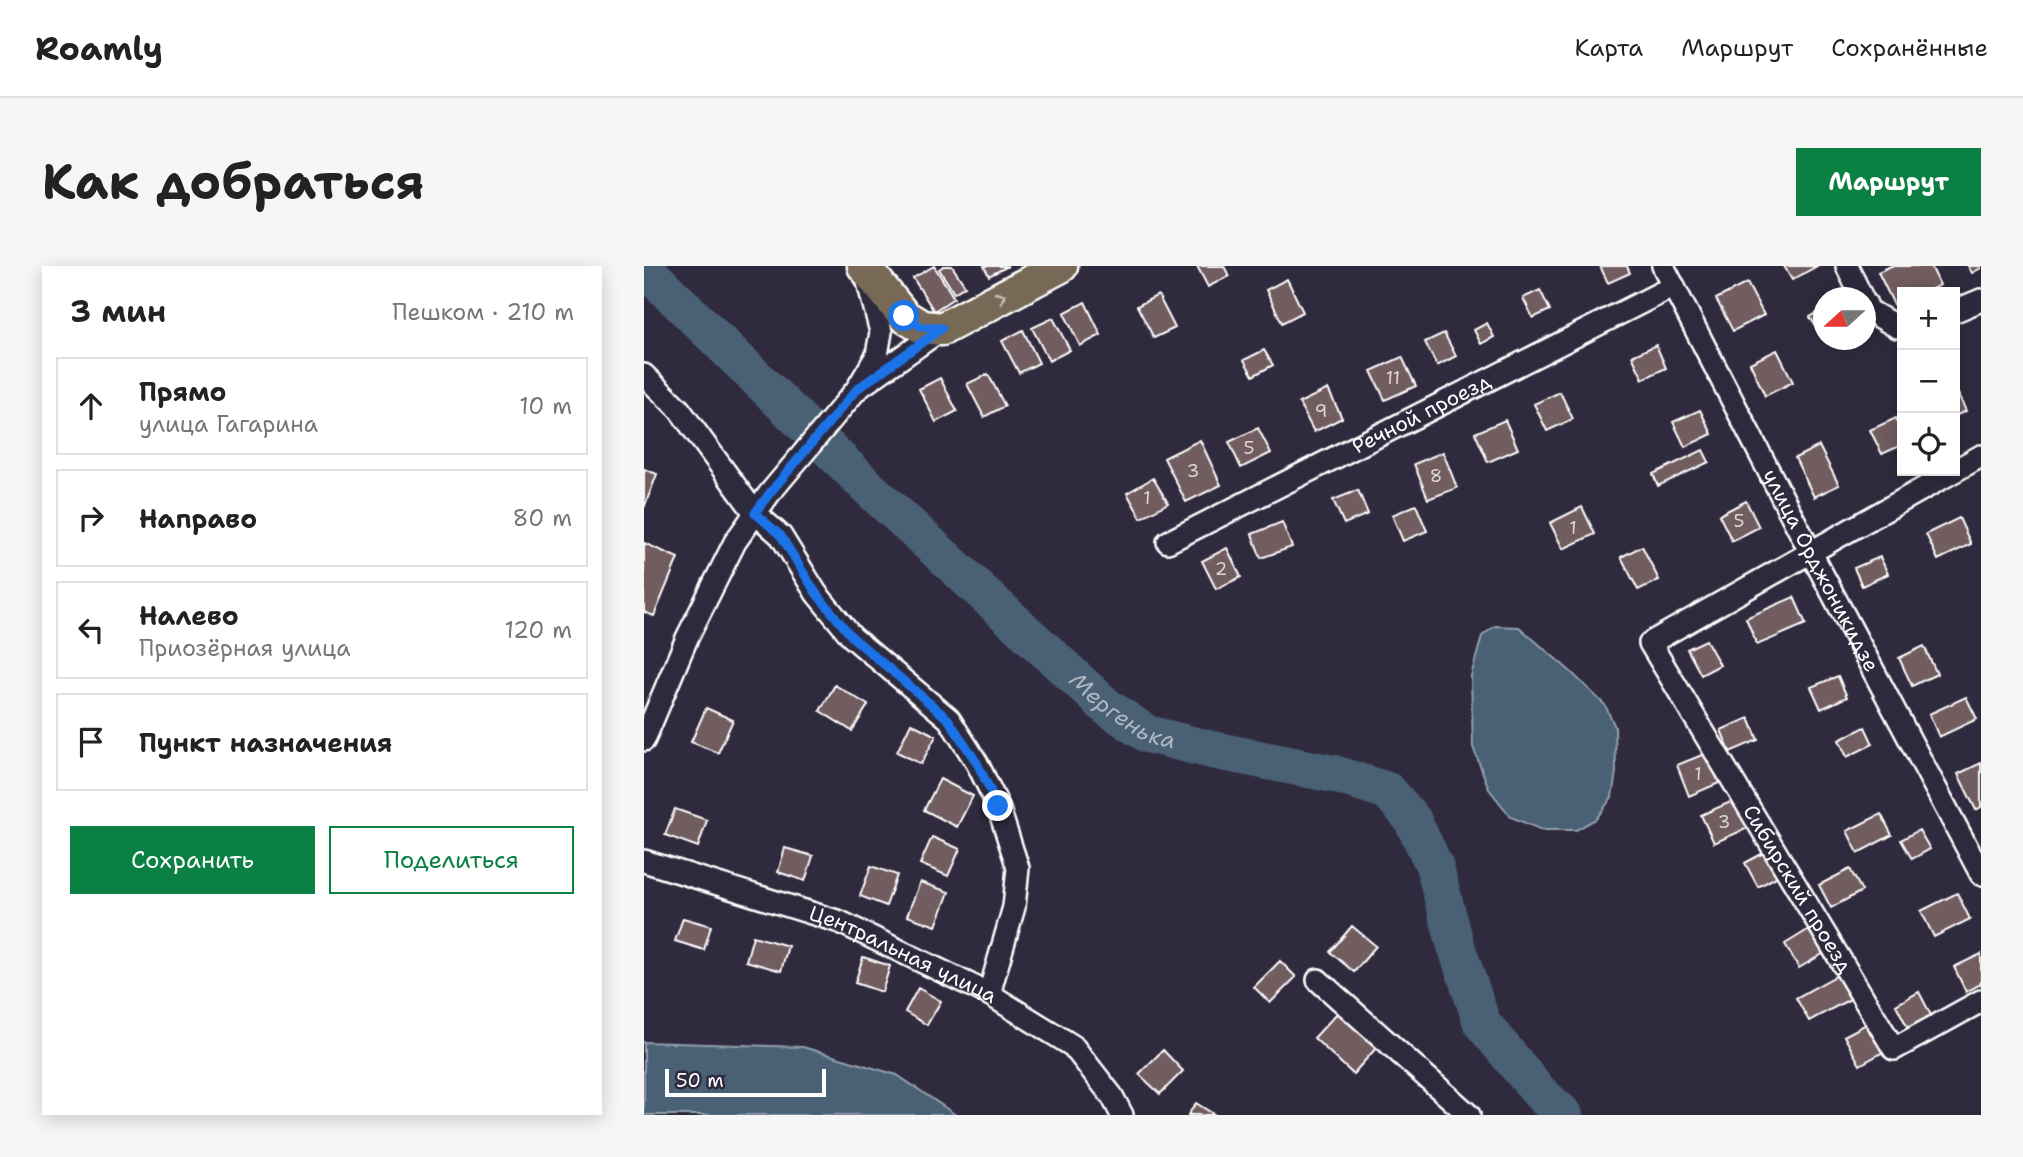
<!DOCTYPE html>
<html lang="ru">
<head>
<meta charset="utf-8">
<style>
  :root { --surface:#fff; --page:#f6f6f6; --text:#222; --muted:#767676; --line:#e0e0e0; --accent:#0b8043 }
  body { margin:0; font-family:"Shantell Sans",sans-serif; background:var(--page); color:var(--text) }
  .controls { position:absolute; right:21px; top:21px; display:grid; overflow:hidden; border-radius:0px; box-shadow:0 4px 18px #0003 }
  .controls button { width:63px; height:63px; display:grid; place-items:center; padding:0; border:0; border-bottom:2px solid var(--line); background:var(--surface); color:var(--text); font:35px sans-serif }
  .compass { position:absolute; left:1169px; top:21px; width:63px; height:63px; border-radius:50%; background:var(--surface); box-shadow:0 4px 18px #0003; rotate:249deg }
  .scale { position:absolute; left:21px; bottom:18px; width:161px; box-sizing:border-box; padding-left:7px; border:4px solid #fff; border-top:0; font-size:19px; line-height:24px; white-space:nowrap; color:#fff; -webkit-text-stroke:5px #2f2a3d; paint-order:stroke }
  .stop { position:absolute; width:21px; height:21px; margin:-16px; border:5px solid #1a73e8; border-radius:50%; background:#fff }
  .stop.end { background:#1a73e8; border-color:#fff; box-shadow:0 2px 7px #0008 }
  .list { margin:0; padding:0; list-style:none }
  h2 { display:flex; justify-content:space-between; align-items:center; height:91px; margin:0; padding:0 28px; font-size:30px }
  h2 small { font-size:23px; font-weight:400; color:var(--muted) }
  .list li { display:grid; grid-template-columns:46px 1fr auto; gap:21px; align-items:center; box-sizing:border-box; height:98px; margin:0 14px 14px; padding:0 14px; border:2px solid var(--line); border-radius:0px }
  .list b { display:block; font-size:26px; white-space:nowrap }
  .list p { margin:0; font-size:23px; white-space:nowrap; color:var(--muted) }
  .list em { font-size:23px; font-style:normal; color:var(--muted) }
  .actions { display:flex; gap:14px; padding:21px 28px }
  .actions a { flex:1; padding:16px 0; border:2px solid var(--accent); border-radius:0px; text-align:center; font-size:24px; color:var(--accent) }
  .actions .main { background:var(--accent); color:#fff }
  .icon { flex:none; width:38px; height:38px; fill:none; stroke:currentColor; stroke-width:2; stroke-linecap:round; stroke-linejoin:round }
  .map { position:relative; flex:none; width:1337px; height:849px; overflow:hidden; border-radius:0px }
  header { display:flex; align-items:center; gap:42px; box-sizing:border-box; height:98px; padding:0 35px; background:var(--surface); border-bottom:2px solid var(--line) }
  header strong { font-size:33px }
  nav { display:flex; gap:38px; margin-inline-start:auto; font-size:24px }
  .intro { display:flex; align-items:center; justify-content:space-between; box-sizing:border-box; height:168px; padding:0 42px }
  h1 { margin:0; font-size:49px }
  .button { padding:18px 32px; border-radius:0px; background:var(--accent); color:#fff; font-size:24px; font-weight:700 }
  main { display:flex; gap:42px; padding:0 42px }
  aside { flex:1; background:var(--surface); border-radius:0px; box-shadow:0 4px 18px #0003 }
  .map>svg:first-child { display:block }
  .water { fill:#4a6075; stroke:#92a0ac; stroke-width:2 }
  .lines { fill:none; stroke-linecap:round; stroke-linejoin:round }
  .river { stroke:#4a6075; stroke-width:38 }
  .building { fill:#715c5f; stroke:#fff; stroke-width:2 }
  .street-casing { stroke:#fff; stroke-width:26 }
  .primary-casing { stroke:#fff; stroke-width:37 }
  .street { stroke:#2f2a3d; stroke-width:21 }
  .primary { stroke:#776954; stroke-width:32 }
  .oneway { stroke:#c2bcb2 }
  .route { stroke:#1a73e8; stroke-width:9 }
  .labels { text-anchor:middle; stroke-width:5; stroke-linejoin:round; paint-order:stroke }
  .number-label { font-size:18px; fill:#dcd6d7 }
  .street-label { font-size:21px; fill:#fff; stroke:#2f2a3d }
  .water-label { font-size:23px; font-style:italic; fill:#aeb7c1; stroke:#2f2a3d }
</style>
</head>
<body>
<header>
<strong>Roamly</strong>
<nav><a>Карта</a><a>Маршрут</a><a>Сохранённые</a></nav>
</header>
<div class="intro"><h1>Как добраться</h1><a class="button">Маршрут</a></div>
<main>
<aside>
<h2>3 мин<small>Пешком · 210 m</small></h2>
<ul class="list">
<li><svg class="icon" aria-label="ahead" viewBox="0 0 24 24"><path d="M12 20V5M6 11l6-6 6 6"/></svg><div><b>Прямо</b><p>улица Гагарина</p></div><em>10 m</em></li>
<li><svg class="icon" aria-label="right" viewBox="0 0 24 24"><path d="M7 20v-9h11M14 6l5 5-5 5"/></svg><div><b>Направо</b></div><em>80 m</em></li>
<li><svg class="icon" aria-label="left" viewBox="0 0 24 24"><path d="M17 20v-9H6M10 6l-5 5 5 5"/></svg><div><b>Налево</b><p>Приозёрная улица</p></div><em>120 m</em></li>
<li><svg class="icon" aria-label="arrive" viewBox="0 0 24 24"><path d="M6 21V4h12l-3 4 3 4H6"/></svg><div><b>Пункт назначения</b></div></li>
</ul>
<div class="actions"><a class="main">Сохранить</a><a>Поделиться</a></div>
</aside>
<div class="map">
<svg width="1337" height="849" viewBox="0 0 1337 849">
  <rect width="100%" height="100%" fill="#2f2a3d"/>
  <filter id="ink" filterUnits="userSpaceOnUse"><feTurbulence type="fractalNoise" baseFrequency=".0143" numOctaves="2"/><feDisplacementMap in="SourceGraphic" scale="14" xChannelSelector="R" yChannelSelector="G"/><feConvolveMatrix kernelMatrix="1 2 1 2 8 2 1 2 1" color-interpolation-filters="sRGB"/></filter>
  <g filter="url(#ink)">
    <path class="water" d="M851,360L875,361L926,405L961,439L971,461L972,506L968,531L952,553L932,564H898L867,551L845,523L829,481L827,410L838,370Z
      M0,776L159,781L253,809L312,849H0Z"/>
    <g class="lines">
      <path class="river" id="s1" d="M0,2L228,225L463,441L503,468L568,484L690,508L744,525L768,553L790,599L812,680L838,757L896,827L920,849"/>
    </g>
    <path class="building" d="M290,0L310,32L290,45L269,12Z
      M300,0H308L321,20L310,27L295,3Z
      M340,0H364L345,10Z
      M553,0H580L585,10L564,21Z
      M956,0H983L986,7L964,17Z
      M1140,0H1173L1148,14Z
      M1247,0H1287L1296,19L1282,26H1258V38L1251,41L1234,6Z
      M1324,0H1337V2L1328,7Z
      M643,13L659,46L638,57L622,24Z
      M1103,17L1120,49L1089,65L1072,33Z
      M896,24L906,44L889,52L879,32Z
      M514,29L531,62L510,72L493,40Z
      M441,36L457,69L436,80L420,47Z
      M1180,43V72L1166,51Z
      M409,52L426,84L405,95L388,62Z
      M843,57L850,71L837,78L830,64Z
      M379,64L395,97L375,107L358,75Z
      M800,67L812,90L793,100L781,76Z
      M1012,79L1022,102L999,113L988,90Z
      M620,84L629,99L609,110L600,94Z
      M1133,84L1149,116L1121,130L1106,97Z
      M758,91L772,120L741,134L727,105Z
      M344,108L361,140L340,151L323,118Z
      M296,112L313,145L292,156L275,123Z
      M1311,121L1322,145L1311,150Z
      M684,123L698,152L670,166L655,137Z
      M916,126L929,153L903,165L890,138Z
      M1056,144L1068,168L1041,181L1029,156Z
      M1252,152L1258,165V179L1238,188L1226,164Z
      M861,154L874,183L844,196L831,167Z
      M614,162L627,187L597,202L585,176Z
      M556,174L577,219L542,236L520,192Z
      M1175,180L1195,219L1170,231L1151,192Z
      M1059,184L1065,196L1014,220L1009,208Z
      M799,186L813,222L784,233L770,198Z
      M0,203L13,208L0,242Z
      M509,212L524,237L497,252L483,227Z
      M714,224L724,248L700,258L689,234Z
      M1102,235L1115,261L1088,275L1075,249Z
      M772,239L783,265L759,275L748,249Z
      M938,241L951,268L919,283L906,257Z
      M1315,252L1327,278L1294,294L1282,268Z
      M638,256L648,281L617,292L608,268Z
      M0,277L34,292L10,350L0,346Z
      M998,280L1015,314L994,324L977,291Z
      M583,282L597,311L572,323L558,295Z
      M1236,291L1244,308L1218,320L1210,302Z
      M1150,331L1162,358L1113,379L1102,352Z
      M1062,374L1076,399L1057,409L1043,383Z
      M1280,380L1293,408L1268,420L1255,392Z
      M1194,410L1203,431L1177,443L1167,421Z
      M191,419L224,439L208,465L176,445Z
      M1322,431L1333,453L1295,471L1285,448Z
      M62,442L89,454L74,487L47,476Z
      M1105,452L1114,474L1086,486L1077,464Z
      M267,457L292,470L277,498L253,486Z
      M1221,461L1229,478L1203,491L1195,474Z
      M1063,487L1075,517L1045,530L1033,499Z
      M1337,497V541L1332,544L1314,508Z
      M296,513L329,530L313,561L280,544Z
      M1091,534L1104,562L1070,577L1057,549Z
      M31,543L63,554L54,581L21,569Z
      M1237,548L1248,569L1214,587L1203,565Z
      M1275,564L1286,583L1268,593L1257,574Z
      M288,571L316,583L304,610L276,598Z
      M141,582L169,590L161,615L134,606Z
      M1121,586L1134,610L1114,621L1101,597Z
      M227,600L253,609L242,640L216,630Z
      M1206,603L1218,625L1187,642L1175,619Z
      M276,616L305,626L292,660L263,650Z
      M1313,627L1326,653L1290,671L1277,645Z
      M39,652L67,660L60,684L31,675Z
      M708,660L732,680L710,706L686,686Z
      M1167,662L1182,686L1155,702L1141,678Z
      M109,670L144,680L137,705L102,695Z
      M1337,688V718L1322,726L1310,701Z
      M219,691L246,700L238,726L211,717Z
      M636,695L652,711L626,737L610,721Z
      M1197,707L1210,731L1165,755L1152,732Z
      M274,722L297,735L283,759L261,746Z
      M1275,726L1289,753L1266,766L1252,739Z
      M695,745L733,781L709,808L670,772Z
      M1224,757L1239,786L1216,799L1200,770Z
      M519,784L539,805L516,828L495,808Z
      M552,837L571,849H544Z"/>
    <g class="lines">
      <g class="street-casing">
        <g id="street">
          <path id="s2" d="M1019,0L1166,285L1337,608"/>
          <path d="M1203,0L1218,32"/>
          <path d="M223,12L237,66L233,89L213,123L298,63"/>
          <path d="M1222,38L1224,44L1253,61H1258"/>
          <path d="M1311,45L1337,34"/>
          <path d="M0,109L35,143L111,247L137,270L172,327L208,371L305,453L333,497L354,540L374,602L370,641L345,728"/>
          <path id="s3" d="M1337,190L1006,377L1250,783L1337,735"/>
          <path id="s4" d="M524,276L1030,20"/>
          <path d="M0,474L43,372L91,276L125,228L213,123"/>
          <path id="s5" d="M0,595L196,656L345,728L429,780L468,830L478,849"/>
          <path d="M674,714L825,849"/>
        </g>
      </g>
      <g class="primary-casing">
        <path id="primary" d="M220,0L260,50L278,61L298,63L417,0"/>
      </g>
      <use href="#street" class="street"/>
      <use href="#primary" class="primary"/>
    </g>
    <defs><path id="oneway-chevron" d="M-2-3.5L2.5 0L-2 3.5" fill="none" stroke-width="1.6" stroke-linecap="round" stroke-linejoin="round" transform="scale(1.75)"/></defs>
    <use class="oneway" href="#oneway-chevron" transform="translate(357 31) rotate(-28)"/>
  </g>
  <g class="lines" filter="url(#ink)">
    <path class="route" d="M260,50L278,61L298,62L213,123L125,228L111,247L137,270L172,327L208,371L304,453L333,497L354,540"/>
  </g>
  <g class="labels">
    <g class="number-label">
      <text x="749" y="118">11</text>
      <text x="677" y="151">9</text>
      <text x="605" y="188">5</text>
      <text x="549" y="211">3</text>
      <text x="792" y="216">8</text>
      <text x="503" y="238">1</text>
      <text x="1095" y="261">5</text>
      <text x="929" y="268">1</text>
      <text x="577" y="309">2</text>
      <text x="1054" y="514">1</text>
      <text x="1080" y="562">3</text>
    </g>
    <g class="street-label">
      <text dy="7" stroke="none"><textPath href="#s4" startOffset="284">Речной проезд</textPath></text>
      <text dy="7" stroke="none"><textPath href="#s2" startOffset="343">улица Орджоникидзе</textPath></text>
      <text dy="7" stroke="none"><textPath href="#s3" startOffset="667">Сибирский проезд</textPath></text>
      <text dy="7" stroke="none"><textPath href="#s5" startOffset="276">Центральная улица</textPath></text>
    </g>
    <g class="water-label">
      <text dy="8" stroke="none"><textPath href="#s1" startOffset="654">Мергенька</textPath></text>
    </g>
  </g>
</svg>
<div class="controls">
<button>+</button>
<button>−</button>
<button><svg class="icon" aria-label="locate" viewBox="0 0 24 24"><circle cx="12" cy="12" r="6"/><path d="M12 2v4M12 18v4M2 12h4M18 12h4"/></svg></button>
</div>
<svg class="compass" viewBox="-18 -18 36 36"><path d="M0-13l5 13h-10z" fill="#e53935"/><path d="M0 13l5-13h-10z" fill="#767676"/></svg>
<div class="scale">50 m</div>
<div class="stop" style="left:260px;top:50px"></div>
<div class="stop end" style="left:354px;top:540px"></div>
</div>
</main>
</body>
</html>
